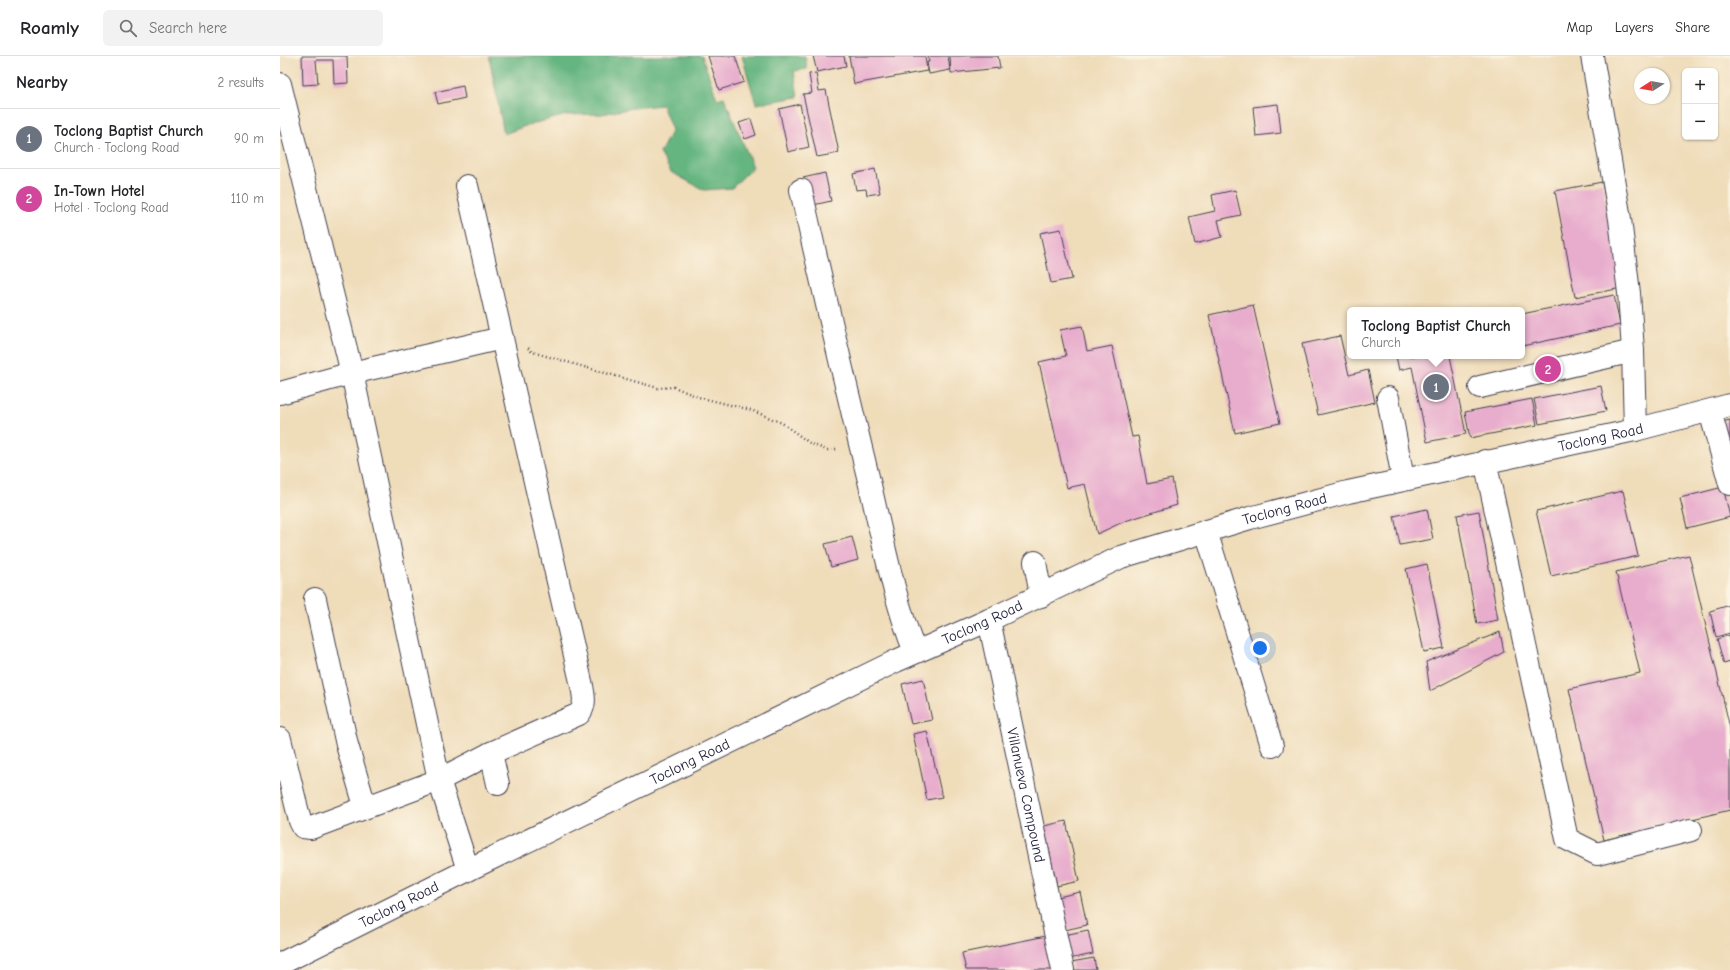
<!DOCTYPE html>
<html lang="en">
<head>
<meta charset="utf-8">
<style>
  :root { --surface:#fff; --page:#f2f2f2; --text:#202124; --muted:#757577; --line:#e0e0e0; --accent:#b5179e }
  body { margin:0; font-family:"Comic Neue",sans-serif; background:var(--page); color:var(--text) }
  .controls { position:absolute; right:12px; top:12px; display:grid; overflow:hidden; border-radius:6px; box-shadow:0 1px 3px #0004 }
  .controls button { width:36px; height:36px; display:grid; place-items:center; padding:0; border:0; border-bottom:1px solid var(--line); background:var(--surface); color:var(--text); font:20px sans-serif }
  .compass { position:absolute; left:1354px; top:12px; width:36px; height:36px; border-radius:50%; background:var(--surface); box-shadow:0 1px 3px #0004; rotate:259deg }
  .you { position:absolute; left:980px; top:592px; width:14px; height:14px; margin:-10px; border:3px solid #fff; border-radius:50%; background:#1a73e8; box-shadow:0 0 0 6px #1a73e833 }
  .badge { display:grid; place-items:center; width:26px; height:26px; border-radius:50%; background:var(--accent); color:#fff; font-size:13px; font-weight:700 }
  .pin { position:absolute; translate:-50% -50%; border:2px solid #fff; box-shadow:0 1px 4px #0006 }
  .popup { position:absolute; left:1067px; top:251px; width:178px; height:52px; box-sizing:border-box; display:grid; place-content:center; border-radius:6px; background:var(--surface); filter:drop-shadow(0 1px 3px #0005); font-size:13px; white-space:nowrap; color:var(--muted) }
  .popup b { font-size:15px; color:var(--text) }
  .popup::after { content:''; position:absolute; left:50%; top:100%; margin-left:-8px; border:8px solid transparent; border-top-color:var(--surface) }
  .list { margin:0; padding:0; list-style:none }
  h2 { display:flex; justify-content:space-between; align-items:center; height:52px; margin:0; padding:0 16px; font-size:17px }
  h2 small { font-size:13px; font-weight:400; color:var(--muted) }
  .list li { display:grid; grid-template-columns:26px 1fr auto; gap:12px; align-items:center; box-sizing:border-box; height:60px; padding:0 16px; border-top:1px solid var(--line) }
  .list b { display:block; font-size:15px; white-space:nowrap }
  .list p { margin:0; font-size:13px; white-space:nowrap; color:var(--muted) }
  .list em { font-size:13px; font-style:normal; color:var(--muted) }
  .icon { flex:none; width:22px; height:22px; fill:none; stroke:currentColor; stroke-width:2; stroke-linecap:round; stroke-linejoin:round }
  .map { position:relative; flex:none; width:1450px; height:914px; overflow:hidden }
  header { display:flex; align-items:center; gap:24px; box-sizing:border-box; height:56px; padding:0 20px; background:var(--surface); border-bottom:1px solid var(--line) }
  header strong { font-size:19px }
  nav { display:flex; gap:22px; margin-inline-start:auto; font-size:14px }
  .search { width:280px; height:36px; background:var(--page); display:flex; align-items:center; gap:10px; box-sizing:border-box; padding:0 14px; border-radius:6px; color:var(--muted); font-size:15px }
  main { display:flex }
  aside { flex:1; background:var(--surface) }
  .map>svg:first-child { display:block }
  .forest { fill:#65b580; stroke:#446c5e }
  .building { fill:#e8adcd }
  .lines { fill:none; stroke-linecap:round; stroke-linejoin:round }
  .minor-casing { stroke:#413e4e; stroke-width:24 }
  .path { stroke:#413e4e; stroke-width:2.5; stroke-dasharray:1 3; stroke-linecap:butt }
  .minor { stroke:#fff; stroke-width:22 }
  .labels { text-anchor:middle; stroke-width:3; stroke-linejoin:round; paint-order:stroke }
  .street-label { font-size:15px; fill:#22223b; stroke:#fcf5e5 }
</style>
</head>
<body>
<header>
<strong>Roamly</strong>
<div class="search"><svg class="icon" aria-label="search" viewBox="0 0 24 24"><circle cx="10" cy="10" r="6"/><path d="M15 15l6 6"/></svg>Search here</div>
<nav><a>Map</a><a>Layers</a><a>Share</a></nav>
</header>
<main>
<aside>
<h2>Nearby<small>2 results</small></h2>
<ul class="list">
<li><span class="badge" style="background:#6b7280">1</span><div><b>Toclong Baptist Church</b><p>Church · Toclong Road</p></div><em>90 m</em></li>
<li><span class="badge" style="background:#d1479c">2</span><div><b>In-Town Hotel</b><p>Hotel · Toclong Road</p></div><em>110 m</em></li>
</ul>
</aside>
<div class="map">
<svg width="1450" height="914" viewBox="0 0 1450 914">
  <rect width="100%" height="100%" fill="#fcf5e5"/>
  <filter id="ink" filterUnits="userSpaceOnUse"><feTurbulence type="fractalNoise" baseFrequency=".025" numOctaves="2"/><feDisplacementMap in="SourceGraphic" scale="8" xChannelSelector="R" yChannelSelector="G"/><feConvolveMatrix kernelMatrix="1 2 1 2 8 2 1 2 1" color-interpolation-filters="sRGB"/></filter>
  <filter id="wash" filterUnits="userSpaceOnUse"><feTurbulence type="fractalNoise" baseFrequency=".012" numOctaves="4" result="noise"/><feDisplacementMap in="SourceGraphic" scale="16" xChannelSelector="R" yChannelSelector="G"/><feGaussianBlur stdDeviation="0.9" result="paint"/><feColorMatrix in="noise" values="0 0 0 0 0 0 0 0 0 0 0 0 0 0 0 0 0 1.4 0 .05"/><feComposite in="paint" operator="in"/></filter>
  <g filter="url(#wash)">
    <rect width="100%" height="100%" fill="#efdcb9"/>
    <path class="forest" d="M209,0H422L437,43L444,41L473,111L452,132L424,134L391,116L380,97L392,74L382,49L353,52L322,58L287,59L248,69L224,78Z
      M462,0H525L527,13L514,15L518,41L476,48Z"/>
    <g id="blocks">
      <path class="building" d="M22,0H67L68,27L54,28L53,4H36L38,28L23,29Z
        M428,0H455L464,26L439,34Z
        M533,0H564L566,10L537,16Z
        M569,0H645L647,15L574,28Z
        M648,0H668L670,14L649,18L647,6H649Z
        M670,0H718L720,12L671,17Z
        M536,17L539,35L546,34L559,97L537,101L523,38L532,37L529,18Z
        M183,30L185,42L158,48L155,36Z
        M520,48L529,91L508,96L499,53Z
        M998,48L1001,77L976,80L973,51Z
        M471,63L476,79L465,83L459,67Z
        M595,113L600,137L587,139L586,133L576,134L573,118Z
        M545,117L551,145L529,150L523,122Z
        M1322,126L1342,232L1295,241L1275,135Z
        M955,134L961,159L938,164L942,181L915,188L909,161L935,155L932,139Z
        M781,173L792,223L771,227L760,177Z
        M1334,239L1340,269L1242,290V258Z
        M973,249L1000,367L955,377L929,259Z
        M802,270L807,295L832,290L852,381L858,380L867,428L892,423L897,449L845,465L817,478L805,428L787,432L759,306L786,300L780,274Z
        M1060,280L1069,319L1088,314L1095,346L1038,359L1022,288Z
        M1116,300H1170L1186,378L1147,386L1132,311L1119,314Z
        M1321,330L1326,355L1259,368L1254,343Z
        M1252,343L1257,369L1190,382L1185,356Z
        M1450,364V394L1442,366Z
        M1443,431L1450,461L1407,472L1400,442Z
        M1343,435L1358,500L1271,520L1256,455Z
        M1147,453L1153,483L1120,489L1114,460Z
        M1199,455L1218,564L1197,568L1177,459Z
        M572,481L578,504L551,511L545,488Z
        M1409,499L1450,672V754L1324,784L1289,633L1360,617L1336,516Z
        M1147,508L1164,592L1144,596L1126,513Z
        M1450,549V577L1436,581L1430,555Z
        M1220,576L1224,596L1150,635L1146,606Z
        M1450,579V606L1444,608L1437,583Z
        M643,623L652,664L631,668L622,628Z
        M647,675L662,741L647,744L633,678Z
        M786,765L799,825L777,830L764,770Z
        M800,836L807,869L785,874L778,841Z
        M808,874L813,898L789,903L784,879Z
        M766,880L774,914H686L682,897Z
        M814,902L816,914H792L791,906Z"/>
    </g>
  </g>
  <g filter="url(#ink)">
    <use href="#blocks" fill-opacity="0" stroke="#413e4e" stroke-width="1"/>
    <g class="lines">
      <g class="minor-casing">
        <g id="minor">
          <path d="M1312,0L1340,163L1349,237L1353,295"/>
          <path d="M0,28L72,317L159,724L188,814"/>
          <path d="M521,134C543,233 566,331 590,429C603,485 614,543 635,596"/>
          <path d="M1200,331L1353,295L1355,374"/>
          <path d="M0,337L72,317L222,282"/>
          <path d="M1108,342L1123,423"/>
          <path d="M1430,355L1450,428"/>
          <path d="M1205,405L1287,783L1317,798L1411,774"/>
          <path d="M926,475L992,690"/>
          <path d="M755,506L761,540"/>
          <path d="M35,543L67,689L85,750"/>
          <path id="s1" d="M709,564L783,914"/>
          <path d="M0,683L20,765L23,771L31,772L159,724L211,697L299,658C306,649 304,641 302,630L187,130"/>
          <path d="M211,697L218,728"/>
          <path id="s2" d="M0,908L188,814L616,605L709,564L841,501L970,462L1068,436L1355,374L1450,349"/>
        </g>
      </g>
      <path class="path" d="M248,292L252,296L378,332L394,331L418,341L471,354L502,367L531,388L547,394L557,393"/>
      <use href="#minor" class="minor"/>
    </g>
  </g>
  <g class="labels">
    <g class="street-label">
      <text dy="5" stroke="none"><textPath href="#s2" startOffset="1429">Toclong Road</textPath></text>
      <text dy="5" stroke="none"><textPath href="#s2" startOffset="1105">Toclong Road</textPath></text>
      <text dy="5" stroke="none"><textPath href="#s2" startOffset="781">Toclong Road</textPath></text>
      <text dy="5" stroke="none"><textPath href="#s2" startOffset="457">Toclong Road</textPath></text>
      <text dy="5" stroke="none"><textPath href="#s1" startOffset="179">Villanueva Compound</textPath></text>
      <text dy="5" stroke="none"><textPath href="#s2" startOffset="133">Toclong Road</textPath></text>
    </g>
  </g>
</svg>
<div class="controls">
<button>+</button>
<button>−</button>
</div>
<svg class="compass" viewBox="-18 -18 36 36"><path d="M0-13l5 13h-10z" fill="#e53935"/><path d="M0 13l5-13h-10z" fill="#757577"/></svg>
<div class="you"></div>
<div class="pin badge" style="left:1156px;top:331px;background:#6b7280">1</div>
<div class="popup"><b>Toclong Baptist Church</b>Church</div>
<div class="pin badge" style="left:1268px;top:313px;background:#d1479c">2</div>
</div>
</main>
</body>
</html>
